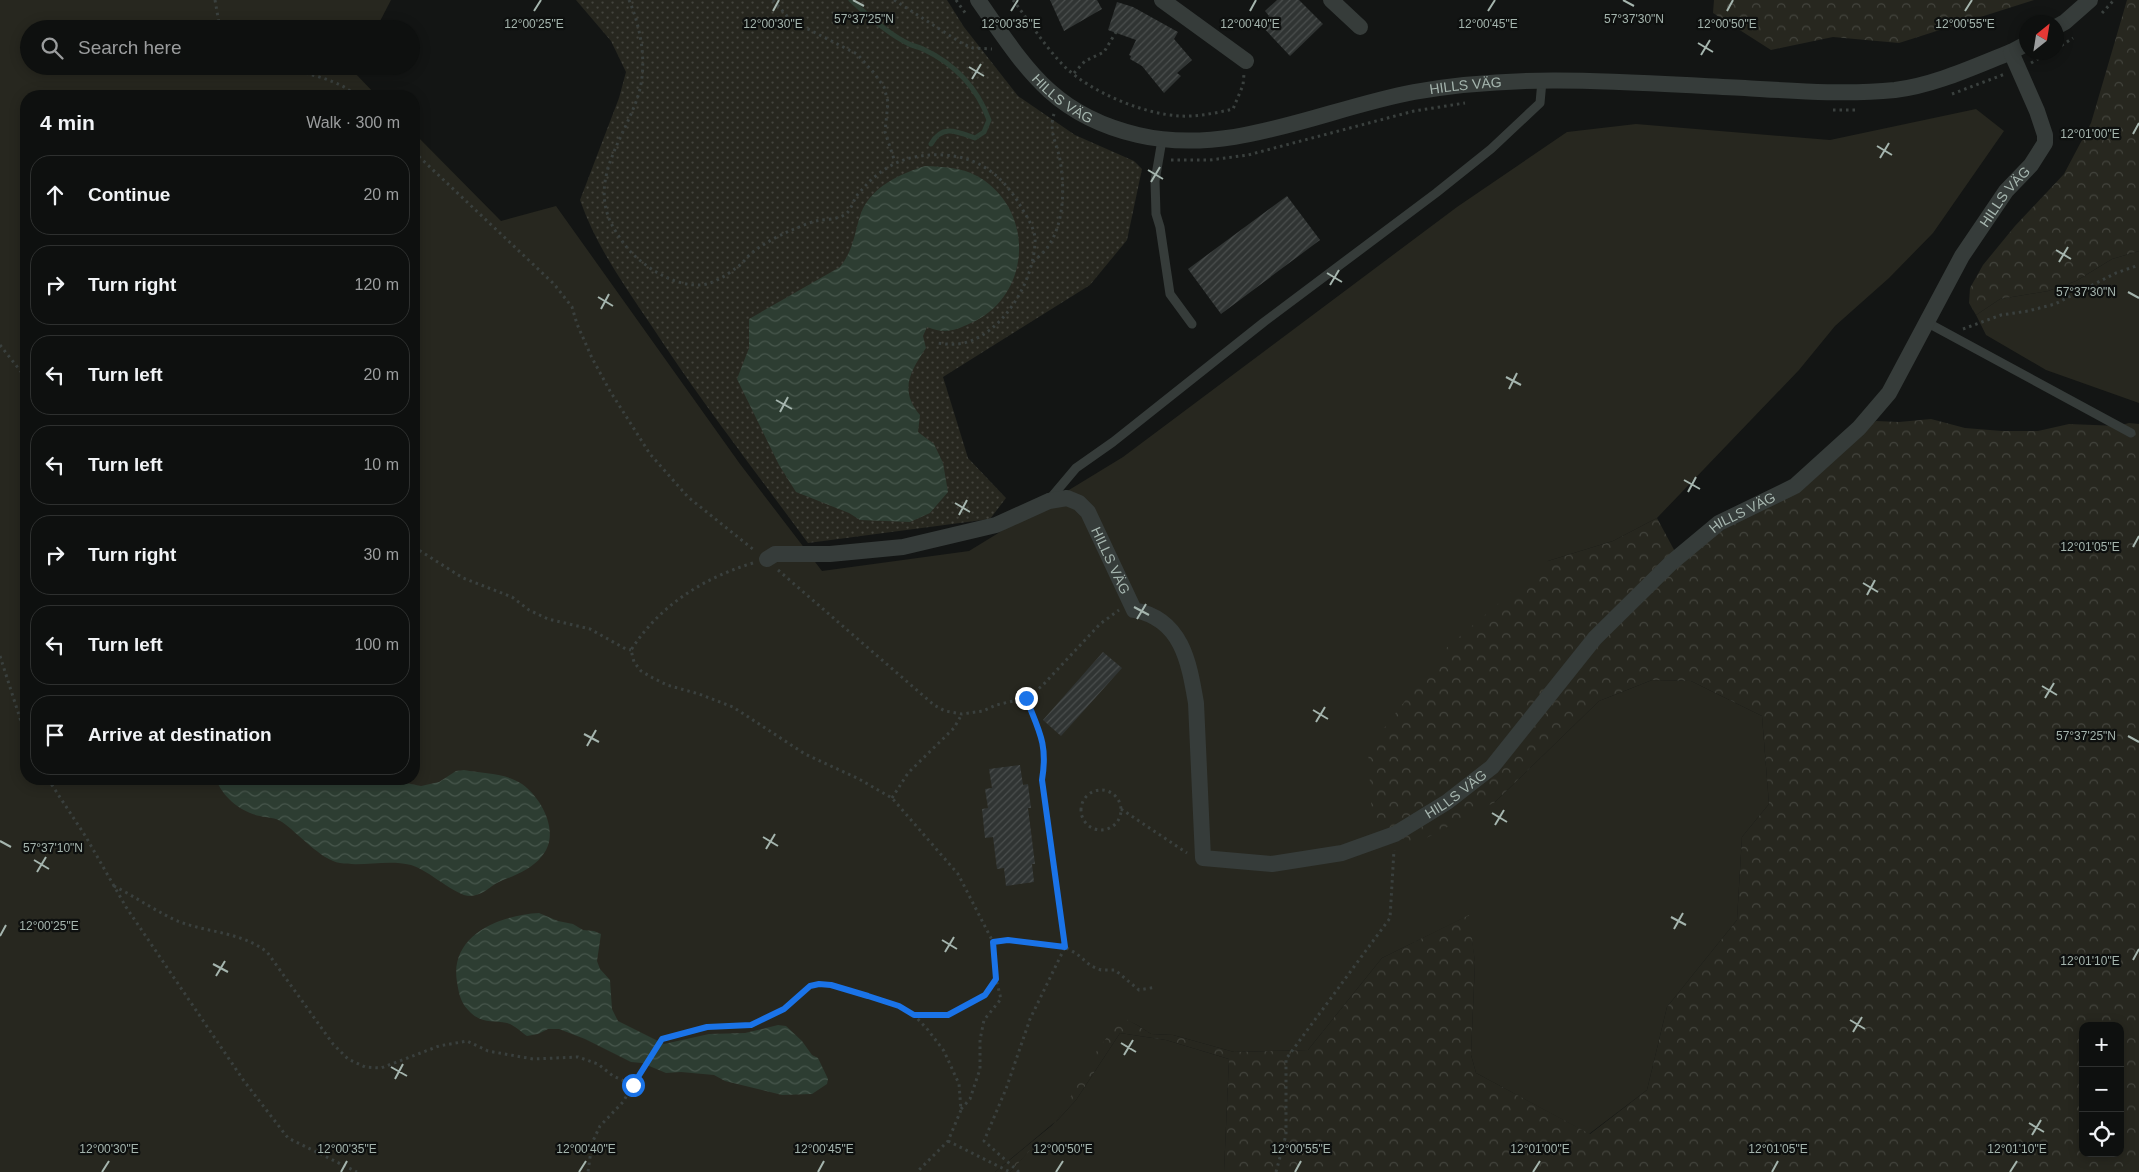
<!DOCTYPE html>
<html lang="en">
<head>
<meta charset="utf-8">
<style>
  :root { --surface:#0e100f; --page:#1c1e1d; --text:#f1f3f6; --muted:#9b9d9e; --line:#2e302f }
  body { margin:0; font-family:Helvetica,sans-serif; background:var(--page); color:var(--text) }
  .controls { position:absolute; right:15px; bottom:15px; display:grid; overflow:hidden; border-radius:10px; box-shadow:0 2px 12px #0003 }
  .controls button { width:45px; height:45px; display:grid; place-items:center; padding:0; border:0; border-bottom:1px solid var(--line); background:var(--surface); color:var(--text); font:25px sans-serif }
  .compass { position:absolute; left:2019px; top:15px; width:45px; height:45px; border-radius:50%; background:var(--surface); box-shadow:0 2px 12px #0003; rotate:30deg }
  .stop { position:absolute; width:15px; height:15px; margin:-11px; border:4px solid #1a73e8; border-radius:50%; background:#fff }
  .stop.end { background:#1a73e8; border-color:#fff; box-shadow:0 1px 5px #0008 }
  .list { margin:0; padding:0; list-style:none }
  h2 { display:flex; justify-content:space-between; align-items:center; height:65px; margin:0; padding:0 20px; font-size:21px }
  h2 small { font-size:16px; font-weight:400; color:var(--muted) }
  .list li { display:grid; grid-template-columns:32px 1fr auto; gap:15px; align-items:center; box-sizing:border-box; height:80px; margin:0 10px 10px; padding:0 10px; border:1px solid var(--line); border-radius:20px }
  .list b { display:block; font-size:19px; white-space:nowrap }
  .list em { font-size:16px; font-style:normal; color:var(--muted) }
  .icon { flex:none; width:28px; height:28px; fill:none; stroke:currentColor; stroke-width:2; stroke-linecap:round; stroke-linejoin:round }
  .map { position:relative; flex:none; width:2139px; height:1172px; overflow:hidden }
  .search { position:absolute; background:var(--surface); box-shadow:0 2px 12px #0003; left:20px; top:20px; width:400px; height:55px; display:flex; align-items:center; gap:12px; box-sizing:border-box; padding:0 18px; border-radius:28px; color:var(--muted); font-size:19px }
  .panel { position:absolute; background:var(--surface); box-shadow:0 2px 12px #0003; left:20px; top:90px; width:400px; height:695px; border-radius:20px }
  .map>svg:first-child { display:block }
  .grass { fill:#27271f }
  .forest { fill:url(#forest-crowns); fill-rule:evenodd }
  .park { fill:url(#park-dots) }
  .water { fill:url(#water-waves) }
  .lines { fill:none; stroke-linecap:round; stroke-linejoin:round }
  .stream { stroke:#2d3d32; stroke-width:5 }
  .building { fill:url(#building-hatch) }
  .path { stroke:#3a403e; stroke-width:3; stroke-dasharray:2.5 4; stroke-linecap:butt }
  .service { stroke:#363c3a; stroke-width:9 }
  .minor { stroke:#363c3a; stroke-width:16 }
  .route { stroke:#1a73e8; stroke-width:6 }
  .ticks { fill:none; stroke:#a5b5ae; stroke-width:2 }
  .labels { text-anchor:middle; stroke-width:4.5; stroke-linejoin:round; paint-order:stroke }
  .street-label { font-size:14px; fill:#a5b5ae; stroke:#0e100f }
  .ticks-label { font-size:12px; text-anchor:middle; fill:#a5b5ae; stroke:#0e100f; stroke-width:4.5; stroke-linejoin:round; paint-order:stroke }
</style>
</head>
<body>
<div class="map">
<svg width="2139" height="1172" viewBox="0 0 2139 1172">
  <defs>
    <pattern id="forest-crowns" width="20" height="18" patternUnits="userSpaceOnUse" patternTransform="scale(1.25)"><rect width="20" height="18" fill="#27271f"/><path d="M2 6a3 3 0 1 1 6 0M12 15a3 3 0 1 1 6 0" fill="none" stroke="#43443d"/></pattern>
    <pattern id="park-dots" width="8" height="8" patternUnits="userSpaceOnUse" patternTransform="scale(1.25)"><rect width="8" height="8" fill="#27271f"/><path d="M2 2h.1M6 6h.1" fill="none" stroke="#43443d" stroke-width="1.8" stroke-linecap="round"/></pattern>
    <pattern id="water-waves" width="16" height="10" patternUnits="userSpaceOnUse" patternTransform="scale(1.25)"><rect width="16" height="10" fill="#2d3d32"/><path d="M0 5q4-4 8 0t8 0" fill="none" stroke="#48574d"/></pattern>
    <pattern id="building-hatch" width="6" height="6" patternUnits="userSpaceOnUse" patternTransform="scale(1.25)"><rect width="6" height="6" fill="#303433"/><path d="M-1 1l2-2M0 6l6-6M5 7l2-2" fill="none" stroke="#4b4f4e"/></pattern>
  </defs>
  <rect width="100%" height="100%" fill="#131514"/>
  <path class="grass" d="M0,0H391L376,29H29V66H357L354,72L377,96H26V779H414V133L501,221L556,206L740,464L822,571L969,551L1123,457L1457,207L1567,132L1636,124L1830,140L1976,109L2004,131L1933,233L1889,278L1835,326L1799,370L1657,518L1613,541L1548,561L1495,802L1599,701L1652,680L1691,681L1762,716L1769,804L1742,837L1737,920L1667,1007L1647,1090L1589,1134L1476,1073L1471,1055L1475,962L1468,916L1382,958L1308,1050L1234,1052L1173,1035L1151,1034L1137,1025L1122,1018L1056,1122L1076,1100L1120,1033L1166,1040L1229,1059L1224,1172H1010L1055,1122L995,1172H0Z
    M2139,251V403L2046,370L1986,335L1976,315L2000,299L2048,291L2076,281L2112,259Z"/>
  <path class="forest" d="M1714,0H2034L1899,43L1833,37L1771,50L1713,13Z
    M2127,0H2139V251L2112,259L2076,281L2048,291L2000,299L1976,315L1969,303L1970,288L1983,265L2015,226L2064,174L2091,123Z
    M1931,419L1965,428L2002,431H2038L2069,424L2118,426L2129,423L2139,424V1172H1224L1229,1059L1166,1040L1120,1033L1076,1100L1010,1172H995L1056,1122L1096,1052L1122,1017L1137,1025L1151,1034L1173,1035L1234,1052L1308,1050L1382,958L1469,915L1475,962L1471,1055L1476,1073L1590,1134L1647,1090L1667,1007L1737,920L1742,837L1769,804L1762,716L1691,681L1652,680L1599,701L1495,802L1413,845L1372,819L1368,749L1444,650L1548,561L1613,541L1657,518L1680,561L1876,421L1899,422ZM2083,1026H2120V1153H2083Z"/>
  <path class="park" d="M576,0H947L964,27L1018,96L1075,135L1134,161L1142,169L1127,240L1090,285L943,377L968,458L1006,498L990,519L808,543C755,471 700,400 651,325C624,285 596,246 580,200L619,98L626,72L611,41Z"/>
  <path class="water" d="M925,166C943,167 961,167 977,176C1036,209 1032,296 971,323C954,331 945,334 927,327L923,336L926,348C910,372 899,390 920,415L918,432L934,444L943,463L948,492L930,513L910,522L860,520L849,513L796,492L779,465L737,379L749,348V319L840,267C854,249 854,234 861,213C872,186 900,174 925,166Z
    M464,770C484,774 503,772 522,784C542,798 561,834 542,856C532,869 516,875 501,881C489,886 486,894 471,896C456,897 429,870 411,865C387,859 364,867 340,863C321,860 298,833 282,822C275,817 268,818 260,816C241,812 223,798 216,779H386L421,786L439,782L456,771Z
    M539,913L558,921L573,924L583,930L594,931L601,934L597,961L600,969L610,980L612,1009L618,1021L664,1044L709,1034L745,1033L778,1025L786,1026L802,1041L812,1055L818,1058L828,1079L827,1084L812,1094L782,1095L725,1081L714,1075L681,1072L666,1073L642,1063L631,1062L585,1039L559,1029H548L538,1034L527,1036C521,1032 514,1025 507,1023C494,1020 483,1024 471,1013C461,1004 459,995 457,982C449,935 500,915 539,913Z"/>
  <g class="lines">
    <path class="stream" d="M851,0C868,16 888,34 909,44C913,46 919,47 923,49C955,64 977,87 989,120L984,132L975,138C956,131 942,124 931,144"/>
  </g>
  <path class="building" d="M1050,0H1097L1102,9L1064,31Z
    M1277,0H1299L1323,24L1290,56L1260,24L1269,16L1265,11Z
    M1117,2L1133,7L1178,32L1174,39L1192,60L1177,73L1181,76L1164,93L1142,66L1130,59L1131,56L1129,55L1136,40L1108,30Z
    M1287,196L1320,240L1221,314L1188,269Z
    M1103,652L1122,668L1061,736L1043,720Z
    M1020,765L1023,785L1028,784L1031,808H1028L1035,864H1032L1034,882L1006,886L1004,868L997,869L993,837L985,838L982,809L988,808L985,789L992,788L989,769Z"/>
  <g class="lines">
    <path class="path" d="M215,0L220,29
      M629,0C641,28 648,65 638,96C623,142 585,183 616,232C622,241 627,249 636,257C653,272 675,285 698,285C710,286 727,275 736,268C743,264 747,256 753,252C764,243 777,237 789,231C798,228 807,223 816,221C826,219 839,220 847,213C852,208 854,198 859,193C882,165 908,153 945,155C983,158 1006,179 1024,212C1029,220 1036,232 1035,242C1034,280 1004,333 964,343C955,345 945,344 936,343
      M773,0L787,16L800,25L857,54L874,73L884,87L888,102L885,132L895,162
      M894,0L963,44L973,48L992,49
      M956,0L966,14
      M1013,0C1030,22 1045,47 1065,67C1091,92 1143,114 1180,116C1197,117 1216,113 1233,109L1243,85L1244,74
      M2102,13L2114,0
      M2056,49L2073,38
      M2031,63L2050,52
      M274,66C298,72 339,78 356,96
      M1074,73L1085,61L1104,52L1116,32
      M1952,94L2005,74
      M1833,110H1855
      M414,152L554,284L572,307L577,324L592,358L610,391L650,454L688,497L754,550
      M1171,160H1210L1248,155L1414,111L1465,103
      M1033,262C1038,257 1045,252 1049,245C1065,221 1065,183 1059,155C1055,141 1049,128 1054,114
      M1963,329L2001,315L2028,311L2055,304L2116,273L2139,265
      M0,345L26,378
      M414,547L463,578L512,597L529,610L548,619L590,629L624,648L631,650
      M753,563C703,578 659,606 631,650L634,662L641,671L653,678L667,685L699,694L733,707L805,754L859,779L892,798L958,874L993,942
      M778,570L934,705L945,711L962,714L983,711L996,705L1026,698L1042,686L1100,624L1119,610
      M0,656L26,737
      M48,779L86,837L126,907L244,1081L288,1138L357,1172
      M1081 810a20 20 0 1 1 40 0a20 20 0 1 1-40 0Z
      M892,798L908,773L954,728L962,714
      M1121,809L1187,853
      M114,886C134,896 160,914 180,922C210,933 241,932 267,952L333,1044L348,1059L365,1067L381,1068L439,1046L467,1041L488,1051L533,1059L578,1057L598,1064L613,1076L633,1085L623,1102L600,1126L592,1143L588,1172
      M915,1015H948L985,995L996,980
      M633,1085L662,1039L707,1027L751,1025L783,1009L810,986L819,985H831L899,1006L914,1015L928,1030L944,1051L959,1084L961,1110L948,1141L917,1172
      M961,1109L970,1099L980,1069V1040L984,1020L1001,999L996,979L993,942L1008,940L1065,947L1077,954L1091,966L1101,970H1115L1139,990L1156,987
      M948,1141L1010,1172
      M1019,1172L984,1141L1006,1089L1030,1019L1065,947L1042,780C1047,744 1039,731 1026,698
      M1276,1172L1286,1135V1059L1390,918L1394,850"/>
    <path class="service" d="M1162,140L1155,181L1156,214L1160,227L1170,294L1192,324
      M1928,323L2131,433
      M1049,500L1076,468L1113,442L1264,322L1436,193L1491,149L1540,103L1542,81"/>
    <g class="minor">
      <path id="s1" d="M978,0C1025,67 1052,115 1138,135C1231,157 1323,109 1414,92C1524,72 1635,83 1745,88C1795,91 1845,95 1895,90C1935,85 1973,67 2011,52"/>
      <path d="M1162,0L1246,61"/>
      <path d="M1331,0L1360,27"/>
      <path d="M2056,27L2065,22L2090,0"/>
      <path id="s2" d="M767,559L775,554H830L903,547L996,525L1049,501L1067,498L1079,503L1088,512L1134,610C1182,619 1189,662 1196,703L1203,858L1272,864L1342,853L1395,834L1447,802L1492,767L1595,638L1671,563L1719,523L1795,486L1859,428L1889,393L1962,256L2006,191L2031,165L2045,143V135L2037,111L2011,52L2026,44"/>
    </g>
  </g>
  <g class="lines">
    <path class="route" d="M633,1085L662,1039L707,1027L751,1025L784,1009L810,986L819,984L831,985L868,996L899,1006L914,1015H948L985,995L996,979L993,942L1008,940L1065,947L1042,780C1048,744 1039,731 1026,698"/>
  </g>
  <path class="ticks" d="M853,0L864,6M1623,0L1634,6M534,11L541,0M773,11L779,0M1011,11L1018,0M1250,11L1256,0M1488,11L1495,0M1727,11L1733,0M1965,11L1972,0M1698,43L1713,52M1701,55L1710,40M969,67L984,76M972,79L981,64M2133,134L2139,123M1877,146L1892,155M1880,158L1889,143M1148,170L1163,179M1151,182L1160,167M2056,250L2071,259M2059,262L2068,247M1327,273L1342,282M1330,285L1339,270M2128,292L2139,298M598,297L613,306M601,309L609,294M1506,377L1521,385M1509,389L1517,373M776,400L792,409M780,412L788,397M1684,480L1700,489M1688,492L1696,477M955,503L970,512M959,515L967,500M2133,547L2139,536M1863,583L1878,592M1867,595L1875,580M1134,607L1149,615M1137,619L1146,604M2042,686L2057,695M2045,698L2054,683M1313,710L1328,719M1316,722L1325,707M584,734L599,742M2128,736L2139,742M587,746L596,730M1492,813L1507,822M1495,825L1504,810M763,837L778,846M0,841L11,847M766,849L775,834M34,860L49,869M37,872L46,857M1671,917L1686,925M1674,929L1683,913M0,936L6,925M942,940L957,949M945,952L954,937M2133,960L2139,949M213,964L228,972M216,976L225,961M1850,1020L1865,1029M1853,1032L1862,1017M1121,1043L1136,1052M1124,1055L1133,1040M391,1067L407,1076M395,1079L403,1064M2029,1123L2044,1132M2032,1135L2041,1120M102,1172L109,1161M341,1172L347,1161M579,1172L586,1161M818,1172L824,1161M1056,1172L1063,1161M1295,1172L1301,1161M1533,1172L1540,1161M1772,1172L1778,1161M2010,1172L2017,1161"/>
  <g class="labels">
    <g class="street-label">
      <text dy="5" stroke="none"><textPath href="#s1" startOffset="550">HILLS VÄG</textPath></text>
      <text dy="5" stroke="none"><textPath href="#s1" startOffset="131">HILLS VÄG</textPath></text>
      <text dy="5" stroke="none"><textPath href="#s2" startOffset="1814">HILLS VÄG</textPath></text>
      <text dy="5" stroke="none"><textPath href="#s2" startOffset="1394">HILLS VÄG</textPath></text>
      <text dy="5" stroke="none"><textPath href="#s2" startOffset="389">HILLS VÄG</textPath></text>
      <text dy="5" stroke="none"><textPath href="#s2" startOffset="989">HILLS VÄG</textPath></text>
    </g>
  </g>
  <g class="ticks-label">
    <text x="864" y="23">57°37'25"N</text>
    <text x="1634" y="23">57°37'30"N</text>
    <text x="773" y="28">12°00'30"E</text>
    <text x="1011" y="28">12°00'35"E</text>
    <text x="1250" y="28">12°00'40"E</text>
    <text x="1488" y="28">12°00'45"E</text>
    <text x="1727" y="28">12°00'50"E</text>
    <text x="1965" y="28">12°00'55"E</text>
    <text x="534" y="28">12°00'25"E</text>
    <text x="2090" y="138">12°01'00"E</text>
    <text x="2086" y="296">57°37'30"N</text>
    <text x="2090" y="551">12°01'05"E</text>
    <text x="2086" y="740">57°37'25"N</text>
    <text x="53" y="852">57°37'10"N</text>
    <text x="49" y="930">12°00'25"E</text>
    <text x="2090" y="965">12°01'10"E</text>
    <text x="109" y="1153">12°00'30"E</text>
    <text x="347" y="1153">12°00'35"E</text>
    <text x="586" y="1153">12°00'40"E</text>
    <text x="824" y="1153">12°00'45"E</text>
    <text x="1063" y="1153">12°00'50"E</text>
    <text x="1301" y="1153">12°00'55"E</text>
    <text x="1540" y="1153">12°01'00"E</text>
    <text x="1778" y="1153">12°01'05"E</text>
    <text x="2017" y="1153">12°01'10"E</text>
  </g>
</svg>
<div class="controls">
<button>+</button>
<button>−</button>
<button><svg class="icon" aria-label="locate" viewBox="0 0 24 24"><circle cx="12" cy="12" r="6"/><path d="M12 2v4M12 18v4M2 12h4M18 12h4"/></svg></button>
</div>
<svg class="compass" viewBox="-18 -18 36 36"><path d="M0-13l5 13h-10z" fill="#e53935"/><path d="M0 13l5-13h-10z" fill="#9b9d9e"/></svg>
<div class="stop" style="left:633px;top:1085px"></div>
<div class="stop end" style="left:1026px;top:698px"></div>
<div class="search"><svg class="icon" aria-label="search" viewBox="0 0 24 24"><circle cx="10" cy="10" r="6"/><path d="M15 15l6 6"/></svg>Search here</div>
<section class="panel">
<h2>4 min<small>Walk · 300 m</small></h2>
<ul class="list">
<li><svg class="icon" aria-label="ahead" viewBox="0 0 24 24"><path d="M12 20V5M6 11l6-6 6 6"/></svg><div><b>Continue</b></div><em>20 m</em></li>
<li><svg class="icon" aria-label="right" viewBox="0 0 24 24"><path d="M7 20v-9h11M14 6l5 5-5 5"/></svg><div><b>Turn right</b></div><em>120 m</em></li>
<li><svg class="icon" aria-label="left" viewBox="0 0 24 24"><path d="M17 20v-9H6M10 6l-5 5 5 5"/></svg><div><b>Turn left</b></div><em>20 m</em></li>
<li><svg class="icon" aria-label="left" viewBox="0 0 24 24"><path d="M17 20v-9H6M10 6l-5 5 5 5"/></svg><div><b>Turn left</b></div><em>10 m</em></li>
<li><svg class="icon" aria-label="right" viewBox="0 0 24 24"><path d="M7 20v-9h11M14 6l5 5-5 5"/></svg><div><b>Turn right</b></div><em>30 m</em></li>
<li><svg class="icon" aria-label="left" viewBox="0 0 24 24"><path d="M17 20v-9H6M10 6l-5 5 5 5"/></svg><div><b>Turn left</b></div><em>100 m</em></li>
<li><svg class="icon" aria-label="arrive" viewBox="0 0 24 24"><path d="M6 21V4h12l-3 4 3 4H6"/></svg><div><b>Arrive at destination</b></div></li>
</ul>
</section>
</div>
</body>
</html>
